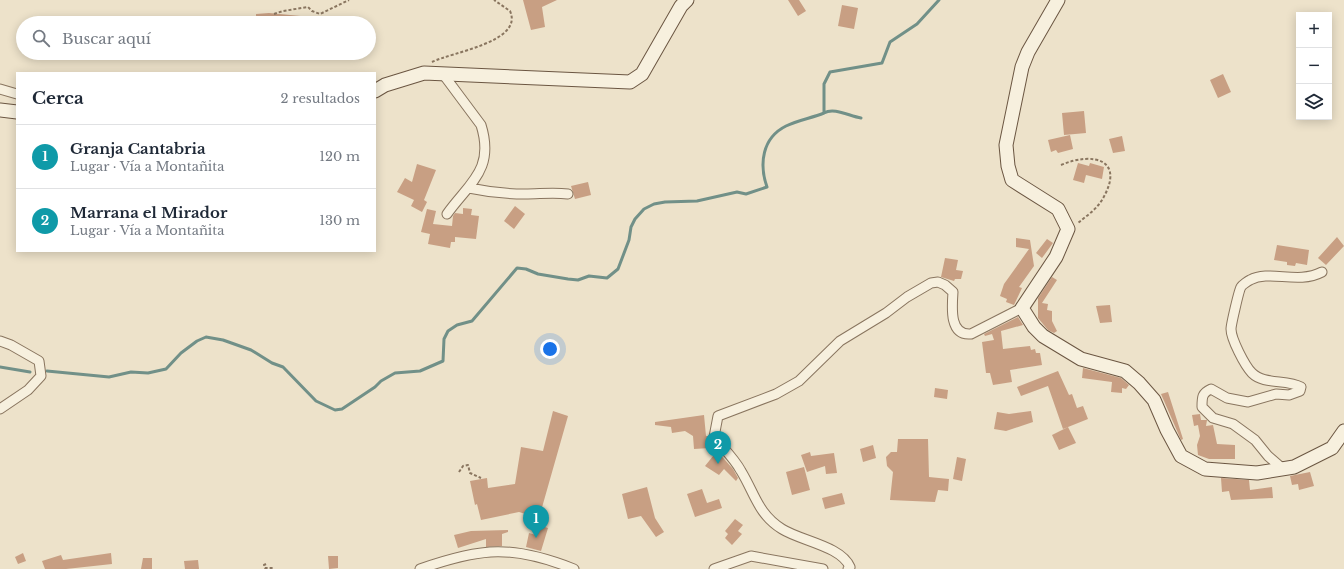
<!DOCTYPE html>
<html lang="es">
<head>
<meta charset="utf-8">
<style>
  :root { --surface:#fff; --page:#f2f2f3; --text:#1f2937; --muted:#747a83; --line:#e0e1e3; --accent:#943334 }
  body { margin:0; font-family:"Libre Baskerville",serif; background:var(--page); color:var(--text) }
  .controls { position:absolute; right:12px; top:12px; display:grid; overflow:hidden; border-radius:0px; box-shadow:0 2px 10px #0003 }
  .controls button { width:36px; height:36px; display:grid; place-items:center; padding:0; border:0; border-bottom:1px solid var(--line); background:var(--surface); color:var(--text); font:20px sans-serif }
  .you { position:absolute; left:550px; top:349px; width:14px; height:14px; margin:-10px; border:3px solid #fff; border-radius:50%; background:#1a73e8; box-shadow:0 0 0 6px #1a73e833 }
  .badge { display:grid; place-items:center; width:26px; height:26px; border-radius:50%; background:var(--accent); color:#fff; font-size:13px; font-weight:700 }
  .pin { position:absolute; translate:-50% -33px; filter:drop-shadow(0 1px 2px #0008) }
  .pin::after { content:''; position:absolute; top:21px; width:14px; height:12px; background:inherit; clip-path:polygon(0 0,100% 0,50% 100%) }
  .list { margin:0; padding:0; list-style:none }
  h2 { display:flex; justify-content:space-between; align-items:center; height:52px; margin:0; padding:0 16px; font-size:17px }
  h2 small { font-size:13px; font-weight:400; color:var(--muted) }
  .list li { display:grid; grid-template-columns:26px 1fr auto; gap:12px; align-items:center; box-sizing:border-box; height:64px; padding:0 16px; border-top:1px solid var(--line) }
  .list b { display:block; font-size:15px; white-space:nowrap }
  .list p { margin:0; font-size:13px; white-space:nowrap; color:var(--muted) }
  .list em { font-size:13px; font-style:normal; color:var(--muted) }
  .icon { flex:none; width:22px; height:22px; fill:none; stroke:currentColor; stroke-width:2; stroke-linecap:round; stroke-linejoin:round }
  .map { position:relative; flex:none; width:1344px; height:569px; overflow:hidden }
  .search { position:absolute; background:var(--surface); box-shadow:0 2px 10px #0003; left:16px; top:16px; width:360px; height:44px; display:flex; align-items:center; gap:10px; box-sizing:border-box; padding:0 14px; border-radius:22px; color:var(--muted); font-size:15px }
  .panel { position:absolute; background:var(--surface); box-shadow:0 2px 10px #0003; left:16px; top:72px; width:360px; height:180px; border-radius:0px }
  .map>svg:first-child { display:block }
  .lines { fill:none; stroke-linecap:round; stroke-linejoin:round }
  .stream { stroke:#719088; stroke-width:3 }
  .building { fill:#c89f83 }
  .street-casing { stroke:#89755f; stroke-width:11 }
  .secondary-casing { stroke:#6b5642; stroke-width:15 }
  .path { stroke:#89755f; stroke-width:2; stroke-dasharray:3 2; stroke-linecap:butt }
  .street { stroke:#f7f0de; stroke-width:9 }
  .secondary { stroke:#f7f0de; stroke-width:13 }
</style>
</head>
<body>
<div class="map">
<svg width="1344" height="569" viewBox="0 0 1344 569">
  <rect width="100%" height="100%" fill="#ede2ca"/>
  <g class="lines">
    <path class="stream" d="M824,113C834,107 849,116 861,118
      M0,367L30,372
      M47,371L109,377L131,372L148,373L166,369L181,353L197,341L206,337L223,340L251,350L272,363L283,367L316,401L335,410L342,409L375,387L381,381L395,373L420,371L443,361L444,339L448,331L457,325L472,321L517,268L526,269L538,274L568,279L578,280L589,276L607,278L618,269L629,240L631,227L635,219L644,209L654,204L665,202L697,201L737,192L746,194L767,187C759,164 762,138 786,126C798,120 812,118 824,113V84L830,72L882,63L890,42L917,24L939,0"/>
  </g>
  <path class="building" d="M523,0H557L542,7L545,27L531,30Z
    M788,0H799L806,11L798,16Z
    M842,5L858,8L854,29L838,26Z
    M269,13L311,17V23H256V14Z
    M1223,74L1231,92L1218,98L1210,80Z
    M1084,111L1086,133L1064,135L1062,113Z
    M1070,135L1073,149L1058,153L1056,150L1051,152L1048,140Z
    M1122,136L1125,151L1113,153L1109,139Z
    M1078,163L1089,166L1090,163L1104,167L1102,179L1086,175L1084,183L1073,180Z
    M417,164L436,170L424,200L427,202L422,212L411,206L414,200L397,192L405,178L412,182Z
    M588,182L591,195L575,199L571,186Z
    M515,206L525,214L514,229L504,221Z
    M463,208L472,209L471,215L479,216L476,239L455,237V242H451L450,248L428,244L430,234L421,232L427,209L436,211L433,224L452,226L453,216L455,213L463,214Z
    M1337,237L1344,246L1326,265L1318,258Z
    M1016,238L1030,240L1034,266L1019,287L1022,288L1014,305L1006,302L1007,299L1000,296L1004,284L1029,249L1016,247Z
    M1047,239L1053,243L1042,258L1036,253Z
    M1277,245L1309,250L1307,265L1296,263L1295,266L1287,265V262L1274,260Z
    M945,258L958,260L956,270L963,271L961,279H955L954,281L941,277Z
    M1052,277L1057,280L1042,303L1048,304L1047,310L1052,311V321L1057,331L1054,333L1048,330L1038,318V298Z
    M1110,305L1112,322L1100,323L1096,306Z
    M1018,317L1023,325L1001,331L1003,349L1030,346L1031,350L1035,349L1036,353H1040L1042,365L1010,370L1012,382L993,385L990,373H986L982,342L994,340L992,334L985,336L984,334Z
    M1083,368L1121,378L1129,385L1126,389L1122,388V393L1111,392L1112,382L1082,378Z
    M1058,371L1069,395L1072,394L1077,408L1083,406L1088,419L1063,429L1048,386L1021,396L1017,387Z
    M935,388L948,390L947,399L934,397Z
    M1168,392L1183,439L1181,440L1161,394Z
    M553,411L568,416L539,518L519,512L481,520L477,504L475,505L470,481L487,478L488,488L515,484L521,447L543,451Z
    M1031,411L1033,422L1006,431L994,429L997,412L1009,414Z
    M1200,414L1201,420H1207L1206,426L1213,425L1217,444L1235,445V459H1209L1198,455L1197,445L1200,436L1198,425L1194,426L1192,415Z
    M704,415L706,436H708L710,448L694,449L693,436L685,431L672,433L671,427L655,425V422Z
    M1068,427L1076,443L1059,450L1052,435Z
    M898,439H928L929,477L949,479L948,491L938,490L935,502L890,500L893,472L887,466L886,457L891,452H897Z
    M873,445L876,458L863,462L860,449Z
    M717,451L733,469L738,478L736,481L724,469L719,475L705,466Z
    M810,452L811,456L834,453L837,473L826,474L825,466L807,472L801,455Z
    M957,457L966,459L962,481L953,479Z
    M804,467L810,490L792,495L786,472Z
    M1310,472L1314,486L1299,490L1298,484L1292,485L1290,476Z
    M1221,478L1249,480L1250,490L1272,487L1273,498L1231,500L1229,491L1222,492Z
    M647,487L655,518L664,532L656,537L641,516L628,519L622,494Z
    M702,489L707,503L719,499L722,508L695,517L687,494Z
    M842,493L845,504L825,509L822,498Z
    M735,519L743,525L738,531L742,534L732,545L725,538L728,534L725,531Z
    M538,525L548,528L541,551L526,547L529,533L536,535Z
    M508,530V532L502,534V546L486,547V539L458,548L454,535L471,531Z
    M23,553L26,561L18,564L15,557Z
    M111,553L112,564L66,569H45L42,561L61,555L63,560Z
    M328,556H338V568L329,569Z
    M143,558H152V569H141Z
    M198,560L199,569H185L184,561Z"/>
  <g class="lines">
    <g class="street-casing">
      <path id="street" d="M443,74L481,125C495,170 469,183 447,214
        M0,89L17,94
        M469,188C488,192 506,194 525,194C540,194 553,192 568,194
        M0,341L11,345L39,361L41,376L28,390L0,409
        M1283,469L1268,456L1255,440L1233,424L1213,418L1202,407C1202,397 1202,393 1211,389L1227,398L1248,402L1276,394L1289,395L1300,391L1301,387C1287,379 1264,385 1252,373C1245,366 1231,339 1231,329C1231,325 1239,290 1241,287C1242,285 1248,281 1250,280C1270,269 1297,285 1322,272
        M420,569C482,547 513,545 574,569
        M714,569L751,556L823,569
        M848,569L850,567C841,546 801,541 782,529C758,514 755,494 741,471C734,458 723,448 714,437L718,416L776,394L799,381L840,341L886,313L907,297L931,283L938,282L945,285L953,292C952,307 949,336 971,334L1022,308"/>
    </g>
    <g class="secondary-casing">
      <path id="secondary" d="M1058,0L1028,52L1022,67L1006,145L1008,166L1012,180L1058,209L1068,229L1056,257L1022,308L1034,327L1043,336L1081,359L1125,371L1139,383L1154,400L1167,430L1181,456L1205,469L1257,473L1294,467L1332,448L1344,431
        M375,91L385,85L424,73L630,82L642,74L681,6L687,0
        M0,110L17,112"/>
    </g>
    <path class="path" d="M274,14L283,11L308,7L312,11L320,14L349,0
      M432,62C452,52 524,42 510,11L494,0
      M1061,165C1094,151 1126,160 1102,200C1096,210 1086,216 1078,223
      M459,472L463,466L468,465L470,473L481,478
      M266,564L264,565L265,568H274"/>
    <use href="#street" class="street"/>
    <use href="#secondary" class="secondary"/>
  </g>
</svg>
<div class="controls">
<button>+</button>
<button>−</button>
<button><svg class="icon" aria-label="layers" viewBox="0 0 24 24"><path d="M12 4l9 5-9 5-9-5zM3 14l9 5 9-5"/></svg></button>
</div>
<div class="you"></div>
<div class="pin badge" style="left:536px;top:538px;background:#0f9aa8">1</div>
<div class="pin badge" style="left:718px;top:464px;background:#0f9aa8">2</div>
<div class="search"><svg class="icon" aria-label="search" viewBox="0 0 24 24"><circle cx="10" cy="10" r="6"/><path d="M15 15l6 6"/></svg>Buscar aquí</div>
<section class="panel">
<h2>Cerca<small>2 resultados</small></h2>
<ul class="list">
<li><span class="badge" style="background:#0f9aa8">1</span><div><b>Granja Cantabria</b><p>Lugar · Vía a Montañita</p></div><em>120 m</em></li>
<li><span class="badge" style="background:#0f9aa8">2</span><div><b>Marrana el Mirador</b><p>Lugar · Vía a Montañita</p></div><em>130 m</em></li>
</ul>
</section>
</div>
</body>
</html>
